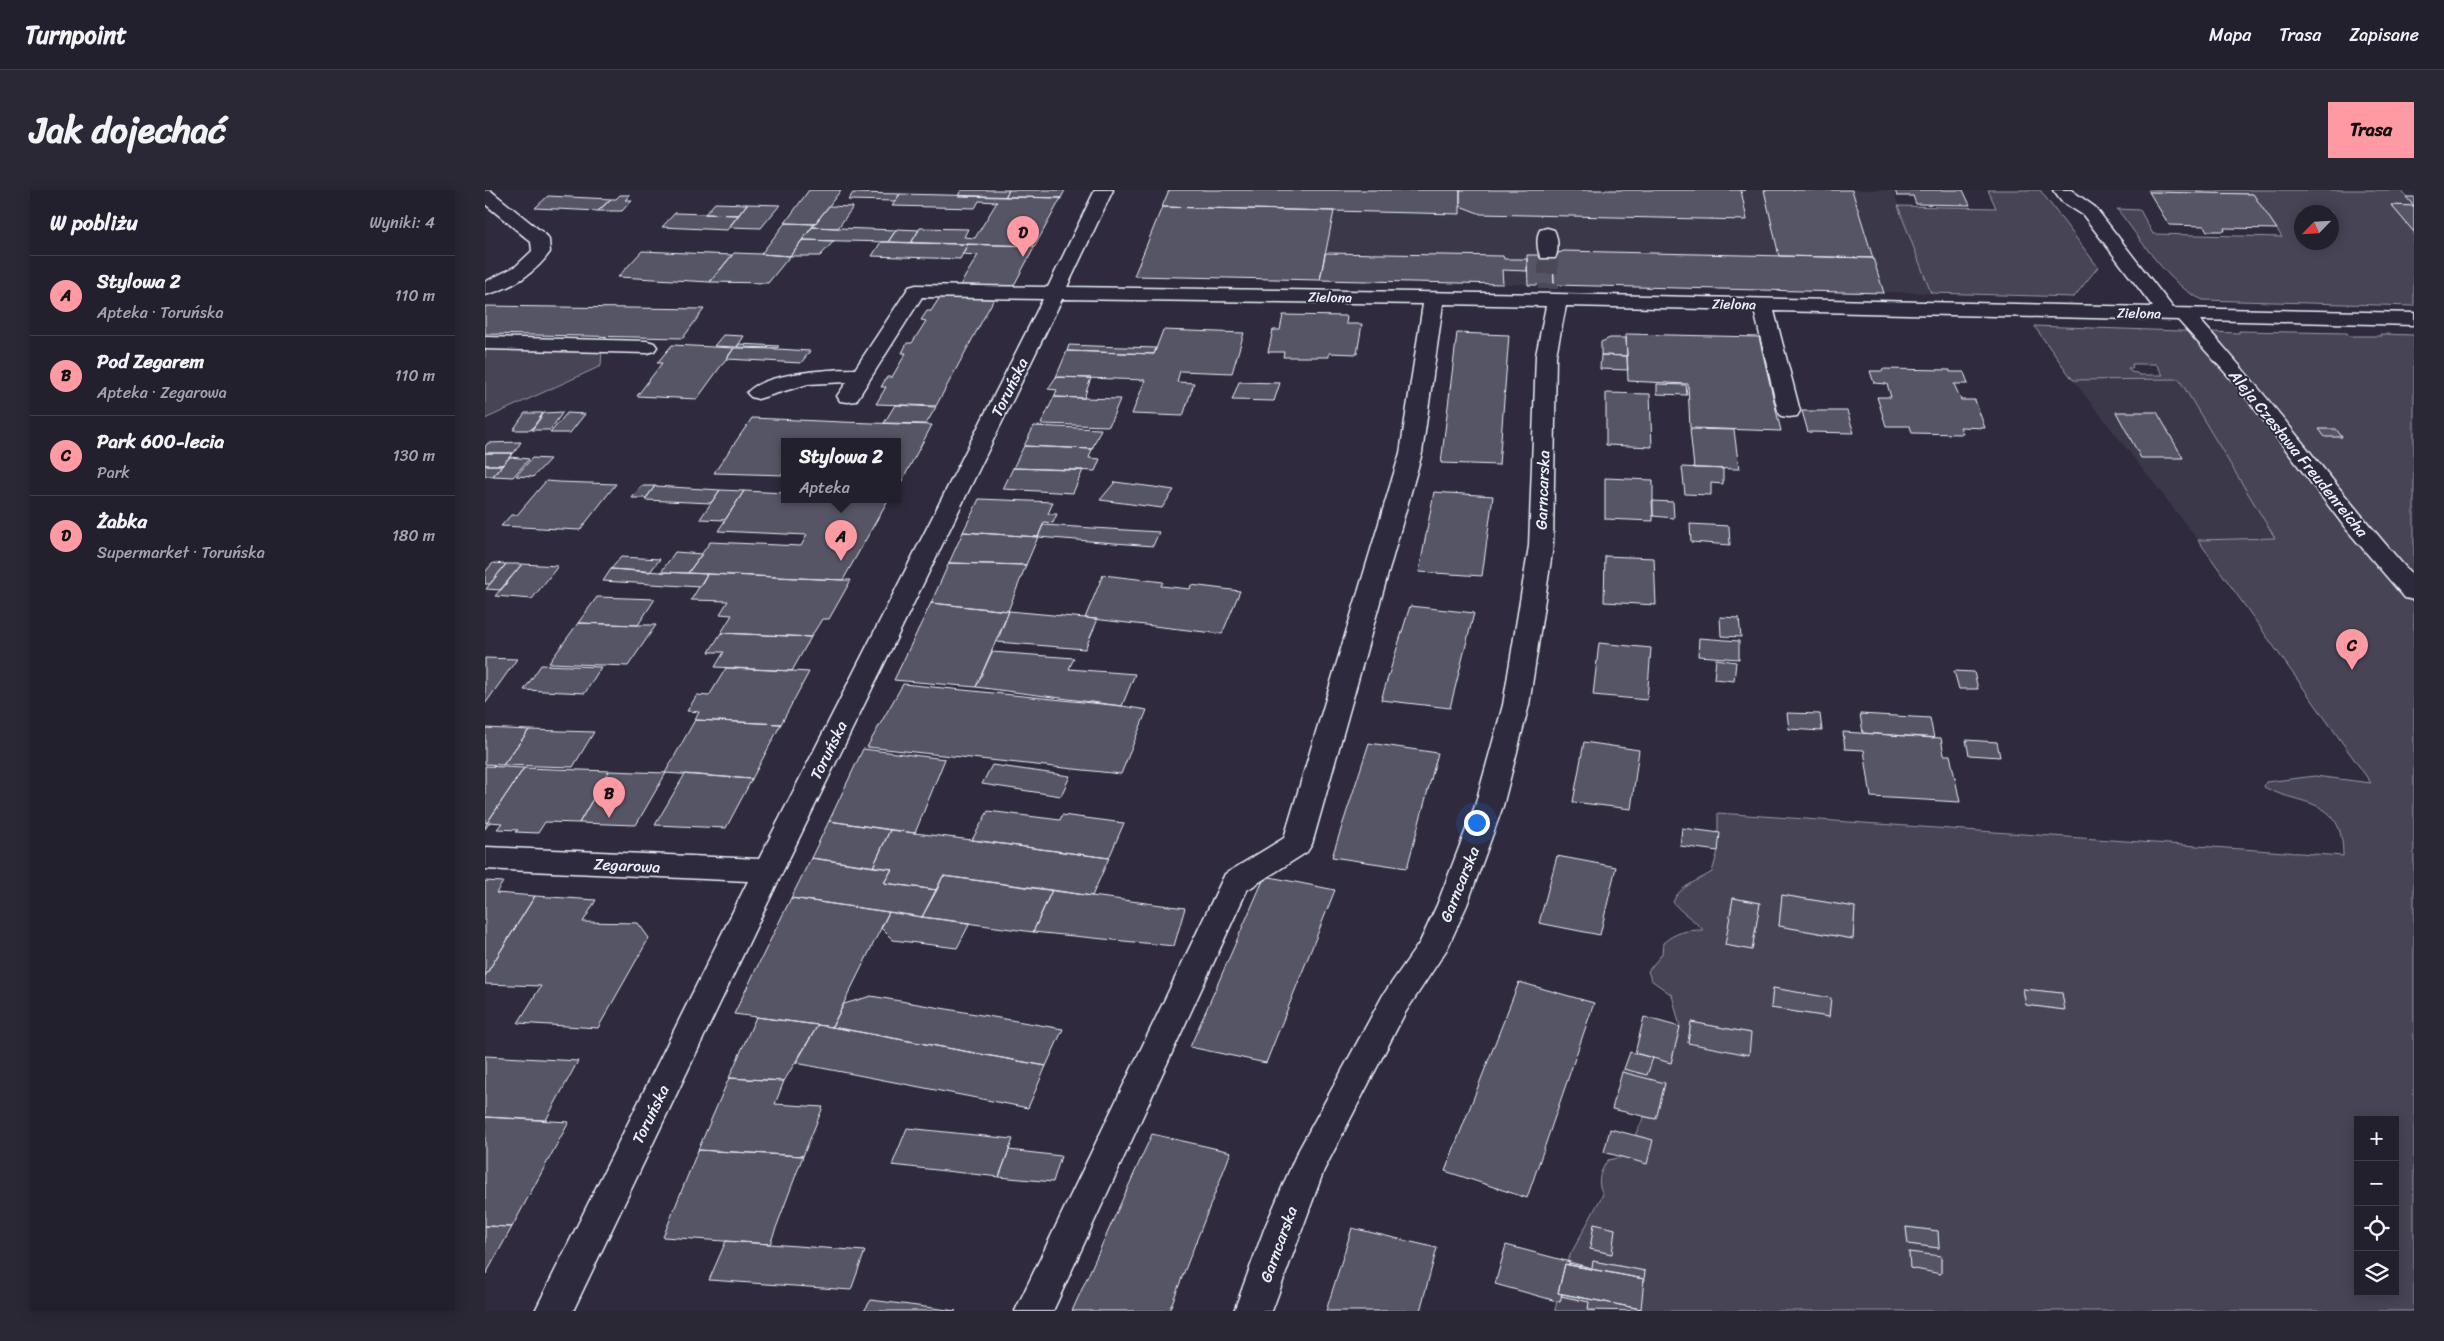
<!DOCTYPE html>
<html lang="pl">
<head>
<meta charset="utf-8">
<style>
  :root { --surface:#23202e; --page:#2b2836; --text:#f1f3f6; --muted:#a3a3aa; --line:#403e4a; --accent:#ff9aa2 }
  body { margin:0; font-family:Sriracha,sans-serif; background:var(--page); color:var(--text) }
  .controls { position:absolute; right:15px; bottom:15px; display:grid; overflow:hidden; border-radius:0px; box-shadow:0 2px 12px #0003 }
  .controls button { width:45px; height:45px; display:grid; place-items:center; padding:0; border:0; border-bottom:1px solid var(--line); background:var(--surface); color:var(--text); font:25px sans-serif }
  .compass { position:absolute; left:1809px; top:15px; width:45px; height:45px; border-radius:50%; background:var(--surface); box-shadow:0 2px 12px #0003; rotate:245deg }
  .you { position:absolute; left:991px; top:632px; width:18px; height:18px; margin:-12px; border:4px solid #fff; border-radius:50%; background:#1a73e8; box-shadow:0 0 0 8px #1a73e833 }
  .badge { display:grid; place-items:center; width:32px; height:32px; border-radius:50%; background:var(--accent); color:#111; font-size:16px; font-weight:700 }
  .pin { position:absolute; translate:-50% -41px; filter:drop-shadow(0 1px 2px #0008) }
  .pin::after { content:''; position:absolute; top:26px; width:18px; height:15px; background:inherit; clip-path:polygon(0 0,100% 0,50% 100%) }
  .popup { position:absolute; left:296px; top:248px; width:120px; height:65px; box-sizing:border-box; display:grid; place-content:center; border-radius:0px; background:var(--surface); filter:drop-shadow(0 1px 4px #0005); font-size:16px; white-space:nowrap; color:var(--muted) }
  .popup b { font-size:19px; color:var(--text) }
  .popup::after { content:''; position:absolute; left:50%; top:100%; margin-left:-10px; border:10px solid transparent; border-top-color:var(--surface) }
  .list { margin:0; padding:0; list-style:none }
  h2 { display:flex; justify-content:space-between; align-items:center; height:65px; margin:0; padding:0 20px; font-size:21px }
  h2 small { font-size:16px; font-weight:400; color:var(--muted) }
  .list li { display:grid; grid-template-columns:32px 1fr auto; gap:15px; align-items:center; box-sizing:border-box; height:80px; padding:0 20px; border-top:1px solid var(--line) }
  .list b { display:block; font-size:19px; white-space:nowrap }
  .list p { margin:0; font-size:16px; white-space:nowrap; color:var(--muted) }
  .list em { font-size:16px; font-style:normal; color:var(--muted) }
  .icon { flex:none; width:28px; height:28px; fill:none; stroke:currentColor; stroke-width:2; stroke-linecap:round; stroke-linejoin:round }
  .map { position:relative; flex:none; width:1929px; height:1121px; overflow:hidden; border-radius:0px }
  header { display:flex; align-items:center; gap:30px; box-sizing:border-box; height:70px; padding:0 25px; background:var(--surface); border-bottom:1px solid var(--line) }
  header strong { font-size:24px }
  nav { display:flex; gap:28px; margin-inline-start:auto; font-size:18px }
  .intro { display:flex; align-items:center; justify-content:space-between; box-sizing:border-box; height:120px; padding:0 30px }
  h1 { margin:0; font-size:35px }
  .button { padding:12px 22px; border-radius:0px; background:var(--accent); color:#111; font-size:18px; font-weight:700 }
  main { display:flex; gap:30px; padding:0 30px }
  aside { flex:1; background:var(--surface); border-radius:0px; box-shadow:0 2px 12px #0003 }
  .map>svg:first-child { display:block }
  .built { fill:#3b3749 }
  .green { fill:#464455; stroke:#979aa6; fill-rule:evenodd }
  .building { fill:#575565; stroke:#e8f1f8 }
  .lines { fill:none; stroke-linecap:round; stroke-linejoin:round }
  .minor-tunnel { stroke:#4b4859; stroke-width:20; stroke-dasharray:20 10; stroke-linecap:butt }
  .minor-casing { stroke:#e8f1f8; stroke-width:3 }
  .minor { fill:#2f2a3d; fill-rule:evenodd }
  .labels { text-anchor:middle; stroke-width:4; stroke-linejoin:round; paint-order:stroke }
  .far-street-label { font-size:14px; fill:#e8f1f8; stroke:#2f2a3d }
  .street-label { font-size:16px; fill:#e8f1f8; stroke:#2f2a3d }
</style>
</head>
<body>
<header>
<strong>Turnpoint</strong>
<nav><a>Mapa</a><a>Trasa</a><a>Zapisane</a></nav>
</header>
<div class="intro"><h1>Jak dojechać</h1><a class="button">Trasa</a></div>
<main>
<aside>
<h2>W pobliżu<small>Wyniki: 4</small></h2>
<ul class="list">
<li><span class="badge">A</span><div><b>Stylowa 2</b><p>Apteka · Toruńska</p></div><em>110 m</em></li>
<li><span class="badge">B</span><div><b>Pod Zegarem</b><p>Apteka · Zegarowa</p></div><em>110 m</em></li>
<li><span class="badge">C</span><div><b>Park 600-lecia</b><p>Park</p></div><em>130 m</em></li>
<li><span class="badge">D</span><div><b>Żabka</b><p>Supermarket · Toruńska</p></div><em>180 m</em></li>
</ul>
</aside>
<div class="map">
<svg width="1929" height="1121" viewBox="0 0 1929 1121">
  <rect width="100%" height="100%" fill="#2f2a3d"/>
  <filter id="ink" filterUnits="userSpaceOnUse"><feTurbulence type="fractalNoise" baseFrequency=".02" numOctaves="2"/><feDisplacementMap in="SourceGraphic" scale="10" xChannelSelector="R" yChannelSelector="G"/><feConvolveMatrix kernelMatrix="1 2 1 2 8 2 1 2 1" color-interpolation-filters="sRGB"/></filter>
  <g filter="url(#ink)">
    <path class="built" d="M684,0H1408L1446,103L649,86Z
      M1694,189L1790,349L1713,350L1588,190Z"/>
    <path class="green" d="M1503,0H1555L1613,77L1589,107L1446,103L1413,16L1511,18Z
      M1663,0H1916L1929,16L1906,15L1929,42V116L1718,110C1684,96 1655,48 1632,19L1655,20L1668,44L1797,47L1768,4L1664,2ZM1816,22H1846V52H1816Z
      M1549,136L1754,143V141L1862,143L1864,146H1896L1895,144L1929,145V1121H1155L1160,1081L1108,1071L1107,1078L1082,1071L1118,1004C1111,992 1115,981 1123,970L1138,967L1162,973L1167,950L1150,945L1159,927L1171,929L1180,894L1137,882L1139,879L1168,868L1186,873L1195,837L1187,805L1166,790L1163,781L1177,764L1178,753C1191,742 1201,740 1218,740C1209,729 1197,724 1188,712C1194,696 1213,691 1227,682L1233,661V623L1858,666C1858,605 1816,617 1779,597L1781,592L1830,586L1886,593L1713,350L1790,348L1694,189L1588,190ZM1647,174H1671L1678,185H1654L1652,183L1646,182L1643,178H1648ZM1297,705L1370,717L1368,749L1294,736ZM1248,708L1275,713L1267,760L1241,755ZM1288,798L1345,808L1344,827L1286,818ZM1538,799L1577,803L1579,820L1541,815ZM1206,832L1266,843L1203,853ZM1873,930H1910V1102H1873ZM1109,1034L1130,1039L1126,1064L1105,1059ZM1421,1037L1453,1041L1454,1058L1423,1054ZM1424,1062L1456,1067V1083L1425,1078Z
      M0,157L117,159L116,176L0,229Z
      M1076,1106L1104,1112L1103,1119L1111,1121H1070L1072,1111L1075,1112Z"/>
    <path class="building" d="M324,0H356L330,34L300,33Z
      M476,0H524L520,7L473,6Z
      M524,0H580L576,8L520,7Z
      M684,0H975V24L677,17Z
      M975,0H1261H1256L1262,30L996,24L975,16Z
      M1279,0H1367L1388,68L1294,66Z
      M1410,0H1478L1485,15L1431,14L1428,6H1412Z
      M1664,2L1768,4L1792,39L1739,38L1740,41H1722L1719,36L1684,35Z
      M368,3L415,4L410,11L363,10Z
      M415,4L459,5L576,8L550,56L426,53L435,38L483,39L479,47L490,48L512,12L494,11L490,18L407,16Z
      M135,5H145L140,10H147L137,21H113L126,9H131Z
      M63,6L126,9L113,21L50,18Z
      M1921,7H1929V42L1906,15L1929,16Z
      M230,13L262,14L254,25L220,24Z
      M262,14L295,15L276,38L244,37Z
      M344,16L368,17L353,38L327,37Z
      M677,17L849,21L835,90L649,86Z
      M190,23L220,24L254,25L242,40L177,37Z
      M300,33L330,34L305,66L276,64Z
      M327,37L353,38L411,40L403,52L317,50Z
      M412,39L434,40L426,53L403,52Z
      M317,50L349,51L335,66H305Z
      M396,52H403L483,54L475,69L387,66Z
      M483,54L550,56L528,97L475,95L493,65L477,64Z
      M157,61L247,65L225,92L133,87Z
      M1079,61L1388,68L1399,103L1069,95L1068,65Z
      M249,63L276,64L305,66L283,93L225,92Z
      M840,63L1018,66L1019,69H1042V81L1017,80L1018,94L835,90Z
      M1042,65H1068L1069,95H1043Z
      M455,107L509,109L451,216L391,214L401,197H396L402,187H407L421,163H417L422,153H427L441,131L436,130L442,121H446Z
      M0,116L219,119L198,148L0,144Z
      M798,125L862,126L861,134H877L872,164L844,163V167H798L799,162H783L788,140H795Z
      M678,140L759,143L747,183L695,181L692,192L709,193L698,226L647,224L660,190L571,187L582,161L669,164Z
      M972,143L1024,145L1014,275L956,273Z
      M1141,144L1274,147L1296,241L1205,238L1203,194L1143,191Z
      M238,145L259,146L252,157L229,156Z
      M1125,148H1141L1142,166L1116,165V152Z
      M254,154L294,156L292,158L252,157Z
      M187,155L249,158L212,209L152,206L177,173H172Z
      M584,155L608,156L671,158L669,164L582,161Z
      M249,158L292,159L325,161L316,173L242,169Z
      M1116,165L1142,166L1143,180L1115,179Z
      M1397,179L1465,180V182H1479L1483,194H1469L1476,210H1490L1500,238L1475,237L1478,244H1475L1427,243L1425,236H1401L1392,207H1406L1402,194L1389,193L1385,181H1398Z
      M571,187L606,188L599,208L569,207L572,200L563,199Z
      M754,192L795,193L789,211L747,210Z
      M1172,194L1201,195L1202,205L1172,204Z
      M1121,203L1165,204L1167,257L1121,255Z
      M569,207L599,208L635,209L624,236L556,234Z
      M410,215L451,217L441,234L399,233Z
      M1317,221H1362L1369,243L1323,242Z
      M78,222L65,240H47L59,223Z
      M1631,222H1672L1698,268H1656Z
      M40,223H58L46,240H28Z
      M82,223L100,224L85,243H65Z
      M267,228L357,232L447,235L412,300V252H300V285L229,283Z
      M549,236L614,239H616L607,259L539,256Z
      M1205,239L1249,240L1254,279L1209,278Z
      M1834,239H1851L1857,247H1840Z
      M36,252L29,263H0V257L3,253Z
      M539,256L607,259L604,268L615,269L610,281L528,278Z
      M0,263H28L17,275H0Z
      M25,267L44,269L28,287L8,286Z
      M47,268L65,269L48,287L31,286Z
      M0,275H17L8,286H0Z
      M1197,277L1238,279V294L1226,293V305L1200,304Z
      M528,278L598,280L588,303L518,299Z
      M1120,288L1168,290V331L1120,329Z
      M61,291L74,292L131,294L95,340L16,336L26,325H32Z
      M630,292L669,297L689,300L677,318L615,310Z
      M156,296H170L161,308H147Z
      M170,296L235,300L226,313L160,310Z
      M235,300L259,301L240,330L215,329Z
      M259,301L300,303V310H403L358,390L203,383L225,352L316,356L322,345L233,341Z
      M949,302L1008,306L997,386L934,382Z
      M494,309L568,312L563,324H572L568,333L559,332L553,347L478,342Z
      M1167,311L1188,312L1189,328L1168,326Z
      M1205,334L1244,336L1245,355L1206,352Z
      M558,335L674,342L668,356L553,347Z
      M478,342L553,347L541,375L464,373Z
      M190,362L217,364L203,383L176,382Z
      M1120,366L1169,368L1171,415L1119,412Z
      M136,367L175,369L165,382L126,379Z
      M8,373L21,374L5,394H0V382Z
      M464,373L541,375L523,421L446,413Z
      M21,374H37L16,400L1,399Z
      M37,374L73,376L47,409L10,406Z
      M126,379L176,382L222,384L215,397L118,391Z
      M222,384L358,390H366L344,429H337L326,447L236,443L247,425L235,424L243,411L206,410Z
      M618,385L678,392L676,396L705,399L706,395L755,401L737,444L600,428Z
      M112,407L170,409L153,435L93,433Z
      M446,413L524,421L491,497L409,490Z
      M925,416L989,423L965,518L896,510Z
      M524,421L600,428L613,429L600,459L512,452Z
      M1235,427L1254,428L1256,447L1236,446Z
      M93,433L153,435H171L143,476L64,473Z
      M236,443L326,447L307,481L230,477L239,462H224Z
      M1214,448L1254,451V469L1213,466Z
      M1114,453L1166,458L1162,510L1108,505Z
      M507,462L589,468L584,479L650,484L637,516L491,497Z
      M0,468L32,469L0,514Z
      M1231,469L1251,472L1249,491L1229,489Z
      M56,475L116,477L100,503L39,500Z
      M241,478L307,481L324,482L296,534L210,530L214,522L202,521L212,505L224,506Z
      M1469,481L1489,482L1493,499H1474Z
      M418,494L637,516L662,520L636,584L382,557Z
      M1302,523L1335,524L1337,541L1304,539Z
      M1375,524L1445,528L1449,548L1378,543Z
      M210,530L296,534L267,589L180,583Z
      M0,538L44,540L18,575L0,574Z
      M44,540L109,542L88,577L18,575Z
      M1358,542L1456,548L1459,565H1465L1475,612L1386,607L1379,560L1360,559Z
      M1481,550L1512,552L1515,567L1484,565Z
      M1099,552L1154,560L1146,619L1088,612Z
      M884,553L953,563L922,678L847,667Z
      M378,559L460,569L430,643L344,631Z
      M507,575L585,586L576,606L497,594Z
      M0,576L39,578L2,633L0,632Z
      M39,578L124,581L94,633L60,632L53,643L30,642L33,640L12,639L17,633L5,632L0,639V636Z
      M124,581L181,583L151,635L94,633Z
      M200,584L267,589L241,638L170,635Z
      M503,621L575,630L577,625L639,633L624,668L487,650Z
      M344,631L405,640L388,677L326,668Z
      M1197,638L1235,643L1233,661L1195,656Z
      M405,640L487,650L624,668L607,706L458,686L452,700L399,693L407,679L388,677Z
      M1072,666L1131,677L1115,745L1054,733Z
      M326,668L407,679L399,693L452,700L437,727L306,708Z
      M458,686L567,700L548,742L437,727Z
      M780,686L850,700L781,873L705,857Z
      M0,691L18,692L11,703L50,706L0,786Z
      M567,700L607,706L700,718L689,756L548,742Z
      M1297,705L1370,717L1368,749L1294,736Z
      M50,706L111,710L98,732L153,733L164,748L113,838L33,833L56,796L0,794V786Z
      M306,708L404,722L347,837L249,824Z
      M1248,708L1275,713L1267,760L1240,755Z
      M404,722L437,727L485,733L472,758L408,750L396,738Z
      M1034,792L1109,813L1042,1008L960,981Z
      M1288,798L1346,808L1344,827L1286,818Z
      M1538,799L1577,803L1580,820L1541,815Z
      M386,806L578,839L561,876L347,837L359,814Z
      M271,827L333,835L299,891L244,888Z
      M1159,827L1195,837L1186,873L1150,863Z
      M1206,832L1266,843L1264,865L1203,853Z
      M333,835L347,837L561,876L543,918L311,873Z
      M1145,862L1168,868L1162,885L1139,879Z
      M0,866L93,871L61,930L0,927Z
      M1137,882L1180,893L1171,929L1127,919Z
      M244,888L299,891L290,914L338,917L318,966L213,960Z
      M0,927L84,932L27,1037L0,1036Z
      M422,938L528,949L514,987L407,975Z
      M1125,939L1168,950L1162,974L1119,962Z
      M667,944L746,962L684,1121H587Z
      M213,960L318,966L285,1054L178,1047Z
      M524,960L576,966L568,992L514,987Z
      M1109,1034L1130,1039L1127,1064L1105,1059Z
      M0,1036L27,1037L0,1086Z
      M1421,1037L1453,1041L1454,1058L1423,1054Z
      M867,1038L952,1058L935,1121H841Z
      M241,1051L285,1054L380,1061L366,1100L224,1090Z
      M1021,1055L1085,1072L1083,1075L1080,1074L1073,1103L1077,1104L1075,1112L1010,1094Z
      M1424,1062L1456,1066V1084L1425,1078Z
      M1108,1071L1160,1081L1159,1089L1083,1075L1084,1073L1107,1078Z
      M1080,1074L1159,1089L1156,1119L1073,1103Z
      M1077,1104L1156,1119L1155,1121L1103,1120L1104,1112L1076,1106Z
      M386,1110L471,1121H379Z"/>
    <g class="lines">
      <path class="minor-tunnel" d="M1063,64V99"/>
      <g class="minor-casing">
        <path id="minor" d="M0,0L6,1L62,46L64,50L65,62C51,83 25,99 0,105V92L31,76L47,61L46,52L0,14Z
          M610,0H628L582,97L1072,104L1668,117L1598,25L1576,11L1568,0H1586L1610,17L1688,118L1929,123V135L1715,130C1790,213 1855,304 1929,387V410L1920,408L1862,340L1754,198L1693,130L1289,121L1315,221L1312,226L1304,227L1296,226L1293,221L1269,120L1081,116L1071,165L1068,356L1044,515L1018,616L982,715L962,759L920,823L839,980L787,1121H749L780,1037L811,965L898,805L935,752L952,715L990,616L1018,515L1044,356L1051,165L1061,116L958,114L937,263L827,654L822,662L762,700L568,1121H530L740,684L799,648L915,263L938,114L577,109L298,681L88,1121H50L263,691L0,679V657L274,669L558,109L437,107L371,211L363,212L355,211L352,206L362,192L323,194L273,209L266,207L262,203C277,183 346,179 370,179L424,97L431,95L563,97Z
          M1062,38L1069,40C1073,47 1074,61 1070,68H1056C1052,61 1051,47 1055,40Z
          M0,147L162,151L169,153L172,157L169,161L162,163L0,159Z"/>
      </g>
      <use href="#minor" class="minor"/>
    </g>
  </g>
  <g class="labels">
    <g class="far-street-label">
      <text transform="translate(845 107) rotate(1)" y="5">Zielona</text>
      <text transform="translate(1249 114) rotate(1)" y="5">Zielona</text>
      <text transform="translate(1654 123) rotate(1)" y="5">Zielona</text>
    </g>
    <g class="street-label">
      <text transform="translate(524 197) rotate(-64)" y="6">Toruńska</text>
      <text transform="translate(1814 263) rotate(51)" y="6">Aleja Czesława Freudenreicha</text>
      <text transform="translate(1057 300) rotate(-88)" y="6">Garncarska</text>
      <text transform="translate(343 560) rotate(-64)" y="6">Toruńska</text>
      <text transform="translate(142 675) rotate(3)" y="6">Zegarowa</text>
      <text transform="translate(974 694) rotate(-68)" y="6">Garncarska</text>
      <text transform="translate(165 924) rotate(-64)" y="6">Toruńska</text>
      <text transform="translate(793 1054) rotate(-70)" y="6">Garncarska</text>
    </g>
  </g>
</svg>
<div class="controls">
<button>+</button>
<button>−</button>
<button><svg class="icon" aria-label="locate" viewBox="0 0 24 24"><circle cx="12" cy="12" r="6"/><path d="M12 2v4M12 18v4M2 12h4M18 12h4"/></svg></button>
<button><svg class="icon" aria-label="layers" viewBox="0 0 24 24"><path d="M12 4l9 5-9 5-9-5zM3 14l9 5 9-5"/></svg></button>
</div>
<svg class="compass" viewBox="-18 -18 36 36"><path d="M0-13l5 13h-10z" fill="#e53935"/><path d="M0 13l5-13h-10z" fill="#a3a3aa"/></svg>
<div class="you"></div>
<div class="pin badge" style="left:356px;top:371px">A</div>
<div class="popup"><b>Stylowa 2</b>Apteka</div>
<div class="pin badge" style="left:124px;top:628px">B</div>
<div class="pin badge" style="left:1867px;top:480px">C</div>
<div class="pin badge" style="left:538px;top:67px">D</div>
</div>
</main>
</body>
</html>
